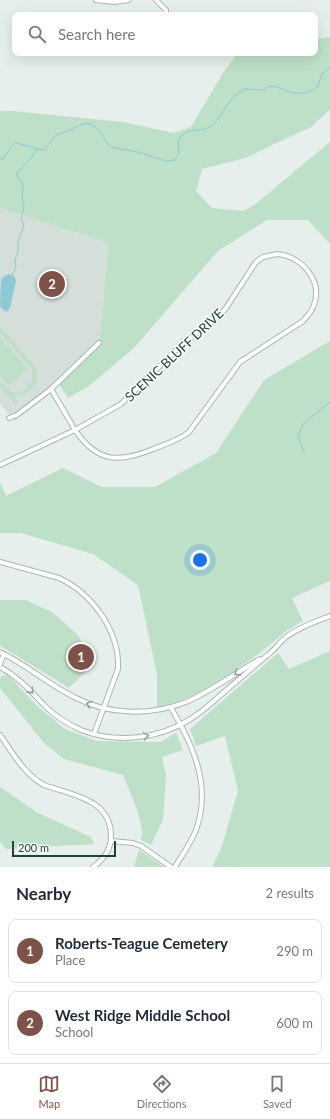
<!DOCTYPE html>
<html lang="en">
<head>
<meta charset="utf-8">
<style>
  :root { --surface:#fff; --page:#f2f2f3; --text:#1f2937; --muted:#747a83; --line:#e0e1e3; --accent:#7f5249 }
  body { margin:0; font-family:Lato,sans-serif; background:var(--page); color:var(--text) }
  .scale { position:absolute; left:12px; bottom:10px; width:104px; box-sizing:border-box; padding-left:4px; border:2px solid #24423a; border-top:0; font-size:11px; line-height:14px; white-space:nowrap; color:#24423a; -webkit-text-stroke:3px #f7fbf9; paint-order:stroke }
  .you { position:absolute; left:200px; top:560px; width:14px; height:14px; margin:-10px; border:3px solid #fff; border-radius:50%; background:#1a73e8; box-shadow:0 0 0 6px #1a73e833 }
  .badge { display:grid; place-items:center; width:26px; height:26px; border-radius:50%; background:var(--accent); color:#fff; font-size:13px; font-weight:700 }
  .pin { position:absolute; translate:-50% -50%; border:2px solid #fff; box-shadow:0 1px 4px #0006 }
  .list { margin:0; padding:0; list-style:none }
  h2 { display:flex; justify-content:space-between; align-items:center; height:52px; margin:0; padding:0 16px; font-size:17px }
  h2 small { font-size:13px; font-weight:400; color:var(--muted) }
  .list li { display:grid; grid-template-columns:26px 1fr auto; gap:12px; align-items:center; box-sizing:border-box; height:64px; margin:0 8px 8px; padding:0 8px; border:1px solid var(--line); border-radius:8px }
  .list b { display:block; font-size:15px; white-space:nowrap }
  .list p { margin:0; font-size:13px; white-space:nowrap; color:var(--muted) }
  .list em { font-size:13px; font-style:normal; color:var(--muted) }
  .icon { flex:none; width:22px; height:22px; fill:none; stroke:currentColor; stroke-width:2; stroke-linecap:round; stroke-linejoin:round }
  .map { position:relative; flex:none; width:330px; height:867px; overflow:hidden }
  .search { position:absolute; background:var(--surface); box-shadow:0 4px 16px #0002; left:12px; right:12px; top:12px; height:44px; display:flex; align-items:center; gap:10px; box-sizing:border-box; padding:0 14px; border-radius:8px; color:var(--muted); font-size:15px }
  .sheet { height:196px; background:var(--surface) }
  nav { display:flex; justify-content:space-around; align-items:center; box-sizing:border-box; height:56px; border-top:1px solid var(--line); background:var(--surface); font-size:11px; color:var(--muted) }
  nav a { display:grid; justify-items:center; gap:2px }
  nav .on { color:var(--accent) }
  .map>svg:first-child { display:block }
  .built { fill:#d4dfda }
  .green { fill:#bfe0c8 }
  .water { fill:#8ec9d4 }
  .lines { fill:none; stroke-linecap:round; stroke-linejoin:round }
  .stream { stroke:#8ec9d4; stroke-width:1 }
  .minor-casing { stroke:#a8b8b2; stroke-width:6 }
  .minor { stroke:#fff; stroke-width:4 }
  .oneway { stroke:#92a09c }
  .labels { text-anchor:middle; stroke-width:3; stroke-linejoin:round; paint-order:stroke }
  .street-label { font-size:13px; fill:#24423a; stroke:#f7fbf9 }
</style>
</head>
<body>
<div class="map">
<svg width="330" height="867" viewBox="0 0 330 867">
  <rect width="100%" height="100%" fill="#e6efeb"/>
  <path class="built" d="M0,208L109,243L99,343L53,388L15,421L0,404Z"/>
  <path class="green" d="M330,37V110L311,127L245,158L202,169L196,191L212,208L243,211L254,205L330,142V244L308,220H267L218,251L134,348L89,386L68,398L59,384L100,346L99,342L109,243L0,208V111H13L123,122L174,133L191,127L223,73L238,53H315V39Z
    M0,327L33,363C43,381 33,394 14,396L18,402L15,405L0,387V381C3,384 6,388 9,390C23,400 37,382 31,368L0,333Z
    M0,338L28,369L9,386L0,376Z
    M330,341V581L292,598L303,621L286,631L260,653L236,669L237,670C210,686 189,701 157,707V674L138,585L93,554L21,533H0V482L6,496L63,468L102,487H155L216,453L264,380Z
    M0,600H26L52,612L79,636L88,660L85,672L69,688L9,651L0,646Z
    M330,651V867H212L221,849L238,791L225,736L196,746L190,729L278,653L289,669Z
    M8,675L36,705L65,729L97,741L160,742L176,733L183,750L162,757L166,776L163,820L151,845L141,840C146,824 129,791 123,775L64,759L44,743L0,688V679L2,676Z
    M0,787L38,813L91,837L94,844L6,849L0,842Z
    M139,850L164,867H134Z"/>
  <path class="water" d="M8,274C12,275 15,276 16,281L10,308L6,312L0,307L1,279Z"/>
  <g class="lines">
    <path class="stream" d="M0,159H3L13,145L16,143C20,144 41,150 43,150C48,148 51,139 55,136C59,133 65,133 70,130C96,116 95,127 110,147L138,152L166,161L175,160L179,153L178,143L180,137L188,131L206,129L215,123L232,98L244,89L262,90L270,86L277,87L293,93H304L313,90L318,86L322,74L330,68
      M12,276L16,267L15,260L18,252V242L24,225L21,219L24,207L22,197L23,190V185L17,176L18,172L32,157L36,149
      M304,452L298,437L303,424L330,402"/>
    <g class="minor-casing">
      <path id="minor" d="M96,0L114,2L129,0
        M156,0L166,10V15
        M277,254C301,256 323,280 314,305C312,312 307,316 303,321L240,362L189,432C179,440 168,443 156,448C120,463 98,464 75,430L121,404L176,350L220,315L226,308L256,262L263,257Z
        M9,418L17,415L51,389L99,343
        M0,465L75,430L51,389
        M0,562L59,578C93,594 120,632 118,669L94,734
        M0,652C27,665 49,685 76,698C109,715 151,716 186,702C210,692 237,672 260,659
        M0,664L4,654
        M0,667C20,678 30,691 46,707C55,716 68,724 81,730C117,744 160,739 192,718C203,711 213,702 223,693C238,680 253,667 269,654C275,649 280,642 286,637C299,627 315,622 330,616
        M171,708C193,745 212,786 196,830C191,843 182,855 175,867
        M0,735C13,753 24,774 44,785C72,795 111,799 111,836C111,850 103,860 93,867
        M111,841L133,843L141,846L171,867"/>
    </g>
    <use href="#minor" class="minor"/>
  </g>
  <defs><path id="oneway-chevron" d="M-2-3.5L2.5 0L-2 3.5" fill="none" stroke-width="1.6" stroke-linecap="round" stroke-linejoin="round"/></defs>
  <g class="oneway">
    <use href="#oneway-chevron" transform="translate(237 673) rotate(149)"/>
    <use href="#oneway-chevron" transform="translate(31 691) rotate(48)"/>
    <use href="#oneway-chevron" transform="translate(89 704) rotate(-160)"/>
    <use href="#oneway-chevron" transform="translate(146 736) rotate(-10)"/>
  </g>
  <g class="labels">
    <g class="street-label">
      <text transform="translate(174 355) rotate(-43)" y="5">SCENIC BLUFF DRIVE</text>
    </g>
  </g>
</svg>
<div class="scale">200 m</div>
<div class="you"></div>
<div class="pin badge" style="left:81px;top:657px">1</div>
<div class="pin badge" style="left:52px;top:284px">2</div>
<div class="search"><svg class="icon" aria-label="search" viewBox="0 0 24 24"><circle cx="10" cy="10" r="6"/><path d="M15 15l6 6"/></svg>Search here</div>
</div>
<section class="sheet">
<h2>Nearby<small>2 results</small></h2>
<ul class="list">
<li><span class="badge">1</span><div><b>Roberts-Teague Cemetery</b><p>Place</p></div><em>290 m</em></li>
<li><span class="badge">2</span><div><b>West Ridge Middle School</b><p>School</p></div><em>600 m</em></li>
</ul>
</section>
<nav>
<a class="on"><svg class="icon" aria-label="map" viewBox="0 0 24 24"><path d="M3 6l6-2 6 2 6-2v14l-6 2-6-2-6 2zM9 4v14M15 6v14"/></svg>Map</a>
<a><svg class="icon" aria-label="directions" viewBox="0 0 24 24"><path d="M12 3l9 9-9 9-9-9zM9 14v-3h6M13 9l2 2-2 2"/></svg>Directions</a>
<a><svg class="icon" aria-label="saved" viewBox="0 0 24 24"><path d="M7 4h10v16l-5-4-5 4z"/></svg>Saved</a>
</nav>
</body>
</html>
